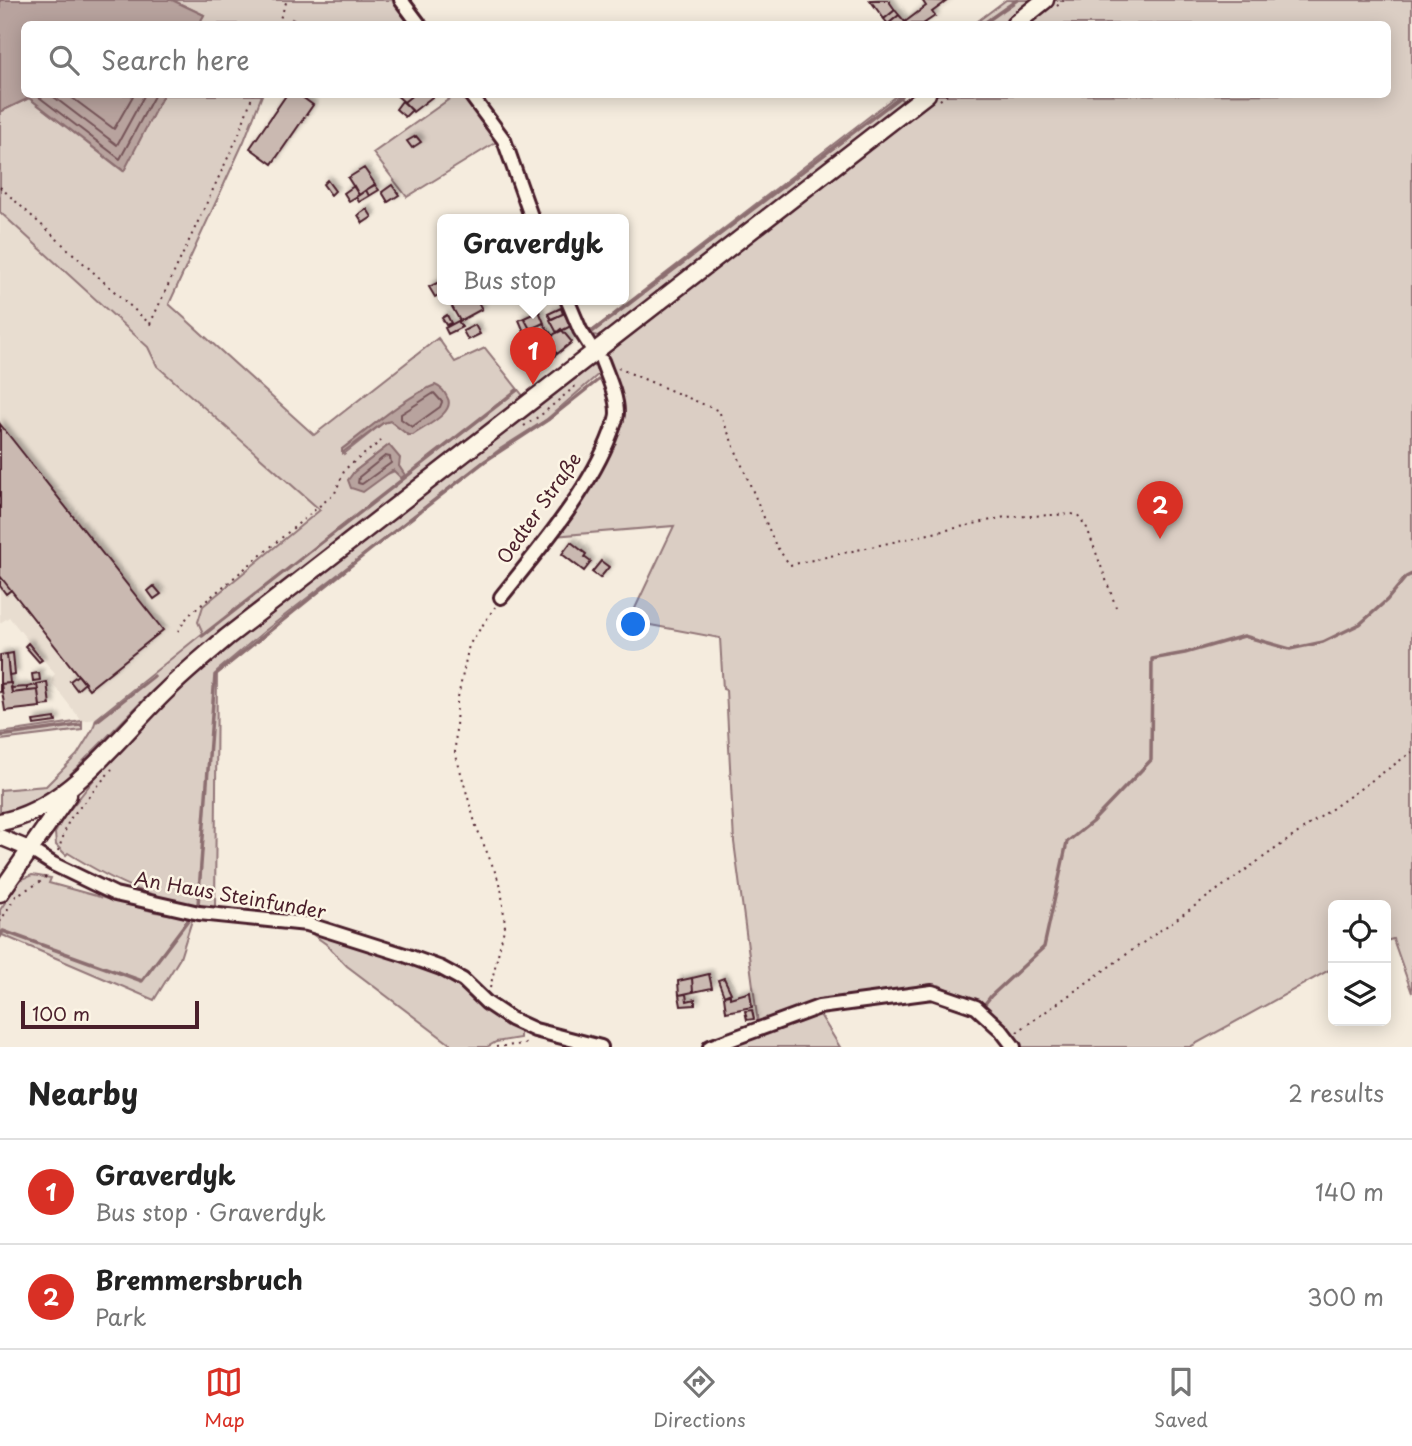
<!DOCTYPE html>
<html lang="en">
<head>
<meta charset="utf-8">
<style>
  :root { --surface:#fff; --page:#f6f6f6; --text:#222; --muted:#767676; --line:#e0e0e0; --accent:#d93025 }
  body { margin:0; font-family:"Playpen Sans",sans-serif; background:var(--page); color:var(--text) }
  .controls { position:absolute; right:21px; bottom:21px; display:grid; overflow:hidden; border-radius:10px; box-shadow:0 4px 18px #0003 }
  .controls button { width:63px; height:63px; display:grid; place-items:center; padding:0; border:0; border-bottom:2px solid var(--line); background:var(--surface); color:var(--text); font:35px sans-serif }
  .scale { position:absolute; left:21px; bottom:18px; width:178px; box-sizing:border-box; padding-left:7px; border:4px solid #4a1f2b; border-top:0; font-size:19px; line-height:24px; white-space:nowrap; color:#4a1f2b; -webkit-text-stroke:5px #fcf5e5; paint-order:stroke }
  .you { position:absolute; left:634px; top:625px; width:24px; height:24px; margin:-18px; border:5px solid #fff; border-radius:50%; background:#1a73e8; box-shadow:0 0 0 10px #1a73e833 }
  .badge { display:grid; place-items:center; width:46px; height:46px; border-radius:50%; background:var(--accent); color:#fff; font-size:23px; font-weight:700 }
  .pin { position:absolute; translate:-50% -58px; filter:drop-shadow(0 2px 4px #0008) }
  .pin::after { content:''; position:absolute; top:37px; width:24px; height:21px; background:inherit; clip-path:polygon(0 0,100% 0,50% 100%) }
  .popup { position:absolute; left:437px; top:214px; width:192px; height:91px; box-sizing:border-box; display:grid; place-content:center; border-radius:10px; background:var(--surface); filter:drop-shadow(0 2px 5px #0005); font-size:23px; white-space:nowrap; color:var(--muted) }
  .popup b { font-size:26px; color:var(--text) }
  .popup::after { content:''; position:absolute; left:50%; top:100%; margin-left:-14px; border:14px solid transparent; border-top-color:var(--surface) }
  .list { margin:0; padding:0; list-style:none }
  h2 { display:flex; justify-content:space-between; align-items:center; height:91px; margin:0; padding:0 28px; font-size:30px }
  h2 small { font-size:23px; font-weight:400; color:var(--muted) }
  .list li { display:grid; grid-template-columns:46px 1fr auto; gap:21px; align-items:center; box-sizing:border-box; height:105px; padding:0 28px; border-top:2px solid var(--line) }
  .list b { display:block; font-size:26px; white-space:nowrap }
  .list p { margin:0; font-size:23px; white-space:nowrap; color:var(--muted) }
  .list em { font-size:23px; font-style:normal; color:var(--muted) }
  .icon { flex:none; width:38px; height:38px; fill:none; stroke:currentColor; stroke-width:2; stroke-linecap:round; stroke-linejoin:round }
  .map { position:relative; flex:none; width:1412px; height:1047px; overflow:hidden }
  .search { position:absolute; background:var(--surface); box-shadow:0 4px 18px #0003; left:21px; right:21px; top:21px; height:77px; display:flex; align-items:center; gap:18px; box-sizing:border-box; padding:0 24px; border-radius:10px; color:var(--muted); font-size:26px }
  .sheet { height:301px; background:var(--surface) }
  nav { display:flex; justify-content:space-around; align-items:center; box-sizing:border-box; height:98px; border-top:2px solid var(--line); background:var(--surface); font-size:19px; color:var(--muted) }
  nav a { display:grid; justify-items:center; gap:4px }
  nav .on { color:var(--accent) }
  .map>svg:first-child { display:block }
  .built { fill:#e8ddd0 }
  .green { fill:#dbcec4; stroke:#927678; stroke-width:2; fill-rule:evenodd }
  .water { fill:#b8a39e; stroke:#8c6e70; stroke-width:2 }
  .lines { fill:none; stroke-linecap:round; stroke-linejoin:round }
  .shore { stroke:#765459; stroke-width:2 }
  .stream { stroke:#8c6e70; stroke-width:3.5 }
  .building { fill:#cab9b1; stroke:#4a1f2b; stroke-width:2; filter:url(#shadow) }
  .minor-casing { stroke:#4a1f2b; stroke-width:18 }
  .tertiary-casing { stroke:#4a1f2b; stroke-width:19 }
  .secondary-casing { stroke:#4a1f2b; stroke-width:21 }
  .path { stroke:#4a1f2b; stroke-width:2; stroke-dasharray:2 5; stroke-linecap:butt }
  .minor { stroke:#fcf5e5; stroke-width:12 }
  .tertiary { stroke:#fcf5e5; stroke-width:14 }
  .secondary { stroke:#fcf5e5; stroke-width:16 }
  .labels { text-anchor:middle; stroke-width:5; stroke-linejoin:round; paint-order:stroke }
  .street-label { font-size:19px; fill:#4a1f2b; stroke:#fcf5e5 }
</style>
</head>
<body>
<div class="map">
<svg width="1412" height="1047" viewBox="0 0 1412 1047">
  <defs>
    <filter id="shadow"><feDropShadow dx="3.5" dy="-3.5" stdDeviation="2" flood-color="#0004"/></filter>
  </defs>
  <rect width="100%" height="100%" fill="#f5ecde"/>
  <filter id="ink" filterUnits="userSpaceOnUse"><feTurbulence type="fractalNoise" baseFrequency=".0143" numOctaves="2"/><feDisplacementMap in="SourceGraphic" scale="14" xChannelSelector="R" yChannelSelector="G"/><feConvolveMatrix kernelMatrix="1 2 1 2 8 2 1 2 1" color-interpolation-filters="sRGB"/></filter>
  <g filter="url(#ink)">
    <path class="built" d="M0,212L148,347L157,366L320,510L203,606V633L96,719L82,721L52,683V677L55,674L9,617L0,623Z"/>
    <path class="green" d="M172,0H395L414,24H300L292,19L289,24H199L204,15Z
      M1006,0H1034L1005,24H974Z
      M1054,0H1412V993L1393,939L1386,941V905H1333V968L1190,1047H1021L1007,1027L982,1007L939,985L815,1003L758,1024L734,842L726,690L723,689L720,638L629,621L674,526L553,536C573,507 623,445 623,410C623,398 617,384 614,373L603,371L609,363L607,355L613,346L936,95L1388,94V24H1025Z
      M163,95H262L244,141L169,304L314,435L438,338L455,362L485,348L524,397L202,648L152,691L48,797L0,817V790L46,786L77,755L93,729L96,719L203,633L198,622L203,606L320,510L157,366L148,347L0,212V112L29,98L123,171ZM426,389L408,435L390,421L383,423L344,454L342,449ZM389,445L399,466L395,471L352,488L349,480L354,472Z
      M455,95H465L498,141L407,197L373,153Z
      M897,95L904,102L605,334L597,336L589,333Z
      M590,362L600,373L547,419L500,449L266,630L217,671L215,909C153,899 121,886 68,853L66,855L56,845L55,833L64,817L115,753L155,710L237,637Z
      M82,721V730L0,740V733Z
      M32,875L51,878L49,883L155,912L193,917L180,958L154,1000L0,934V910L20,880Z
      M308,931L433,971C464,987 488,1013 520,1029V1038L496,1042L487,1047H454L347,966L326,944Z
      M819,1013L840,1047H738L736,1044Z"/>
    <path class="water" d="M0,0H172L204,15L199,24H24V94L163,95L124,171L29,98L0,112Z
      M435,385C442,388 444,391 447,397C457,412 424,427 413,435H408L390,421L383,423L342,453V449C369,429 406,396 435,385Z
      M389,445L400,458L399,466L405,475L401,478L393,470L363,492L351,488L348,480L354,472Z"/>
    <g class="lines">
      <path class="shore" d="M35,94L120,159L155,94
        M50,94L117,145L145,94
        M67,94L114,129L134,94
        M434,393L442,402L440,407L412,427L401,419V414Z
        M385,456L390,457L391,463L362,484L358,483L359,477Z"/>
      <path class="stream" d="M983,24L1017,0
        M576,304L587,328L592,332L901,96
        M202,636L517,390
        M97,721L154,676
        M0,736L80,725
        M198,905L215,675L369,551L485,461L549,419L602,377
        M0,937L3,931L142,981L191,916
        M984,1005L991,996L1044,947L1067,842L1092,822L1151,760L1152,659L1185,653L1244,636L1290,649L1323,642L1360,624L1387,600L1406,577L1412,574"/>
    </g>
    <path class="building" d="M870,0H888L895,10L884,19Z
      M922,0L947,1L932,12L935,16L923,24H888L899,15L905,22L926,6Z
      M895,10L899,15L888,24L884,19Z
      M287,94H298L313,105L272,164L250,148Z
      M395,94H414L404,102Z
      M414,94H436L413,112L404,102Z
      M402,101L412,110L405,117L396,109Z
      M416,136L421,142L412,148L407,141Z
      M364,168L375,184L359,195L348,178Z
      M327,180L335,191L331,195L323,184Z
      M375,185L379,190L369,196L366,190Z
      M392,185L399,195L388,202L382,192Z
      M354,186L359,195L349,201L344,193Z
      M366,190L369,196L359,202L356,197Z
      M367,209L372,217L363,223L358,215Z
      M441,281L442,293L435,297L429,287Z
      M460,299H476L482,309L460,321L451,305Z
      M561,308L563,314L551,319L548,314Z
      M539,311L544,323L530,329L524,318Z
      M564,313L571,326L557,333L550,320Z
      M447,315L451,323L446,325L442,318Z
      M524,318L530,329L524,332L519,320Z
      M458,321L462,327L448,334L445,328Z
      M543,323L553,336L546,341L535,327Z
      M475,325L480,334L468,340L463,331Z
      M535,327L550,346L544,351L527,330Z
      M561,329L572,342L557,354L546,341Z
      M550,346L557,354L550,359L544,351Z
      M0,424L163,630L89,689L0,576Z
      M571,542L586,554L584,557L591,562L584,571L562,554Z
      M601,561L609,567L600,578L592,572Z
      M0,576L11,590L6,594L0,586Z
      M154,586L161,594L154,599L148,591Z
      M28,643L42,660L39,662L25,646Z
      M13,653L15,674L9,675L7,654Z
      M7,654L10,683L1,684L2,691L0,692V655Z
      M39,673L40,680L33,681L32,674Z
      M78,675L85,683L77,690L70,681Z
      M47,682L50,705L40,706L37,684Z
      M11,683L12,693L38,690L40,707L5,711L1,684Z
      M37,685L38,690L27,691V687Z
      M27,687V691L12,693L11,688Z
      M55,718L56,722L34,725L33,721Z
      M709,974L712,988L693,992L692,978Z
      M692,978L693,992L679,995L678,981Z
      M724,978L731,993L724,996L718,980Z
      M750,992L752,1007L726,1012L724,996L730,995V998Z
      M686,994L687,1001L695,999V1005L681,1006L679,995Z
      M752,1010L754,1019L747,1020L745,1011Z"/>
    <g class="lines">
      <g class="minor-casing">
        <path id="minor" d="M401,0L419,24
          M470,94L504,140L532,219
          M567,299L580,330L594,352
          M501,597C539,549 590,490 611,433C613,427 617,419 617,413C617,396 608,377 602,361
          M29,849L53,864L115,894L199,913L307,924L405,955L441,968L463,980L487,1003L511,1019L535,1030L601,1047
          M710,1047L819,1007L932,992L976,1007L1001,1030L1014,1047"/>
      </g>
      <g class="tertiary-casing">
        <path id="tertiary" d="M0,837L29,849"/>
      </g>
      <g class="secondary-casing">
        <path id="secondary" d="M1015,24L1045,0
          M0,822C67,811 119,736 166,691C185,672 206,655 227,637L927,94
          M0,893L68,795"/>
      </g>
      <path class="path" d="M1057,6L1064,0
        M278,24L287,0
        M940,100L947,94
        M0,187L150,324L239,134L253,94
        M618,368L719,411L776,546L790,565L1005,517L1077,514L1087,528L1116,607
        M524,426L541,415L578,384
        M178,631L188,616L335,493L345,469L381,441
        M58,851L69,820L112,769
        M15,897C24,889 42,884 47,875
        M0,922L12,902
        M490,988L505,925L501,886L476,826L455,752L457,702L469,645L495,607
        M1017,1032L1412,752
        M496,1047L524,1044L528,1039"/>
      <use href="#minor" class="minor"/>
      <use href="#tertiary" class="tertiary"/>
      <use href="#secondary" class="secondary"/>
    </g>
  </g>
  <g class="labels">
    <g class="street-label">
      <text transform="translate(539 508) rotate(-55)" y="7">Oedter Straße</text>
      <text transform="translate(230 895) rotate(10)" y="7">An Haus Steinfunder</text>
    </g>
  </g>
</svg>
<div class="controls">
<button><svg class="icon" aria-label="locate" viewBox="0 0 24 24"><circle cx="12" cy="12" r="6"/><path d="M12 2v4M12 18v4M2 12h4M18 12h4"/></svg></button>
<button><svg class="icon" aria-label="layers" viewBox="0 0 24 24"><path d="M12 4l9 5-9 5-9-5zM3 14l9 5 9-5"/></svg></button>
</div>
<div class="scale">100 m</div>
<div class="you"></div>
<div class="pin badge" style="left:533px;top:385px">1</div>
<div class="popup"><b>Graverdyk</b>Bus stop</div>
<div class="pin badge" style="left:1160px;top:539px">2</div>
<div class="search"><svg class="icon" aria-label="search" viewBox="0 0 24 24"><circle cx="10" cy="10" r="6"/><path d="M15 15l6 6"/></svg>Search here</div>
</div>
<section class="sheet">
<h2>Nearby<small>2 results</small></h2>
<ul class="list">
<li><span class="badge">1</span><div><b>Graverdyk</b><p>Bus stop · Graverdyk</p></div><em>140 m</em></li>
<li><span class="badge">2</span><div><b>Bremmersbruch</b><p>Park</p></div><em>300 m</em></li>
</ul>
</section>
<nav>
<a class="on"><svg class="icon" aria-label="map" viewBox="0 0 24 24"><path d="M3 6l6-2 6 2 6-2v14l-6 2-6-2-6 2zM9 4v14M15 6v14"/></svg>Map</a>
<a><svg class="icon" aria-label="directions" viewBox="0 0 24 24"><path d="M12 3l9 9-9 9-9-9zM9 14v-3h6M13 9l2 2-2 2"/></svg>Directions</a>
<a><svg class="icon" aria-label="saved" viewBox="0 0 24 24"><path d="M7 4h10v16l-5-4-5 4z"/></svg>Saved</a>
</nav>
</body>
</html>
